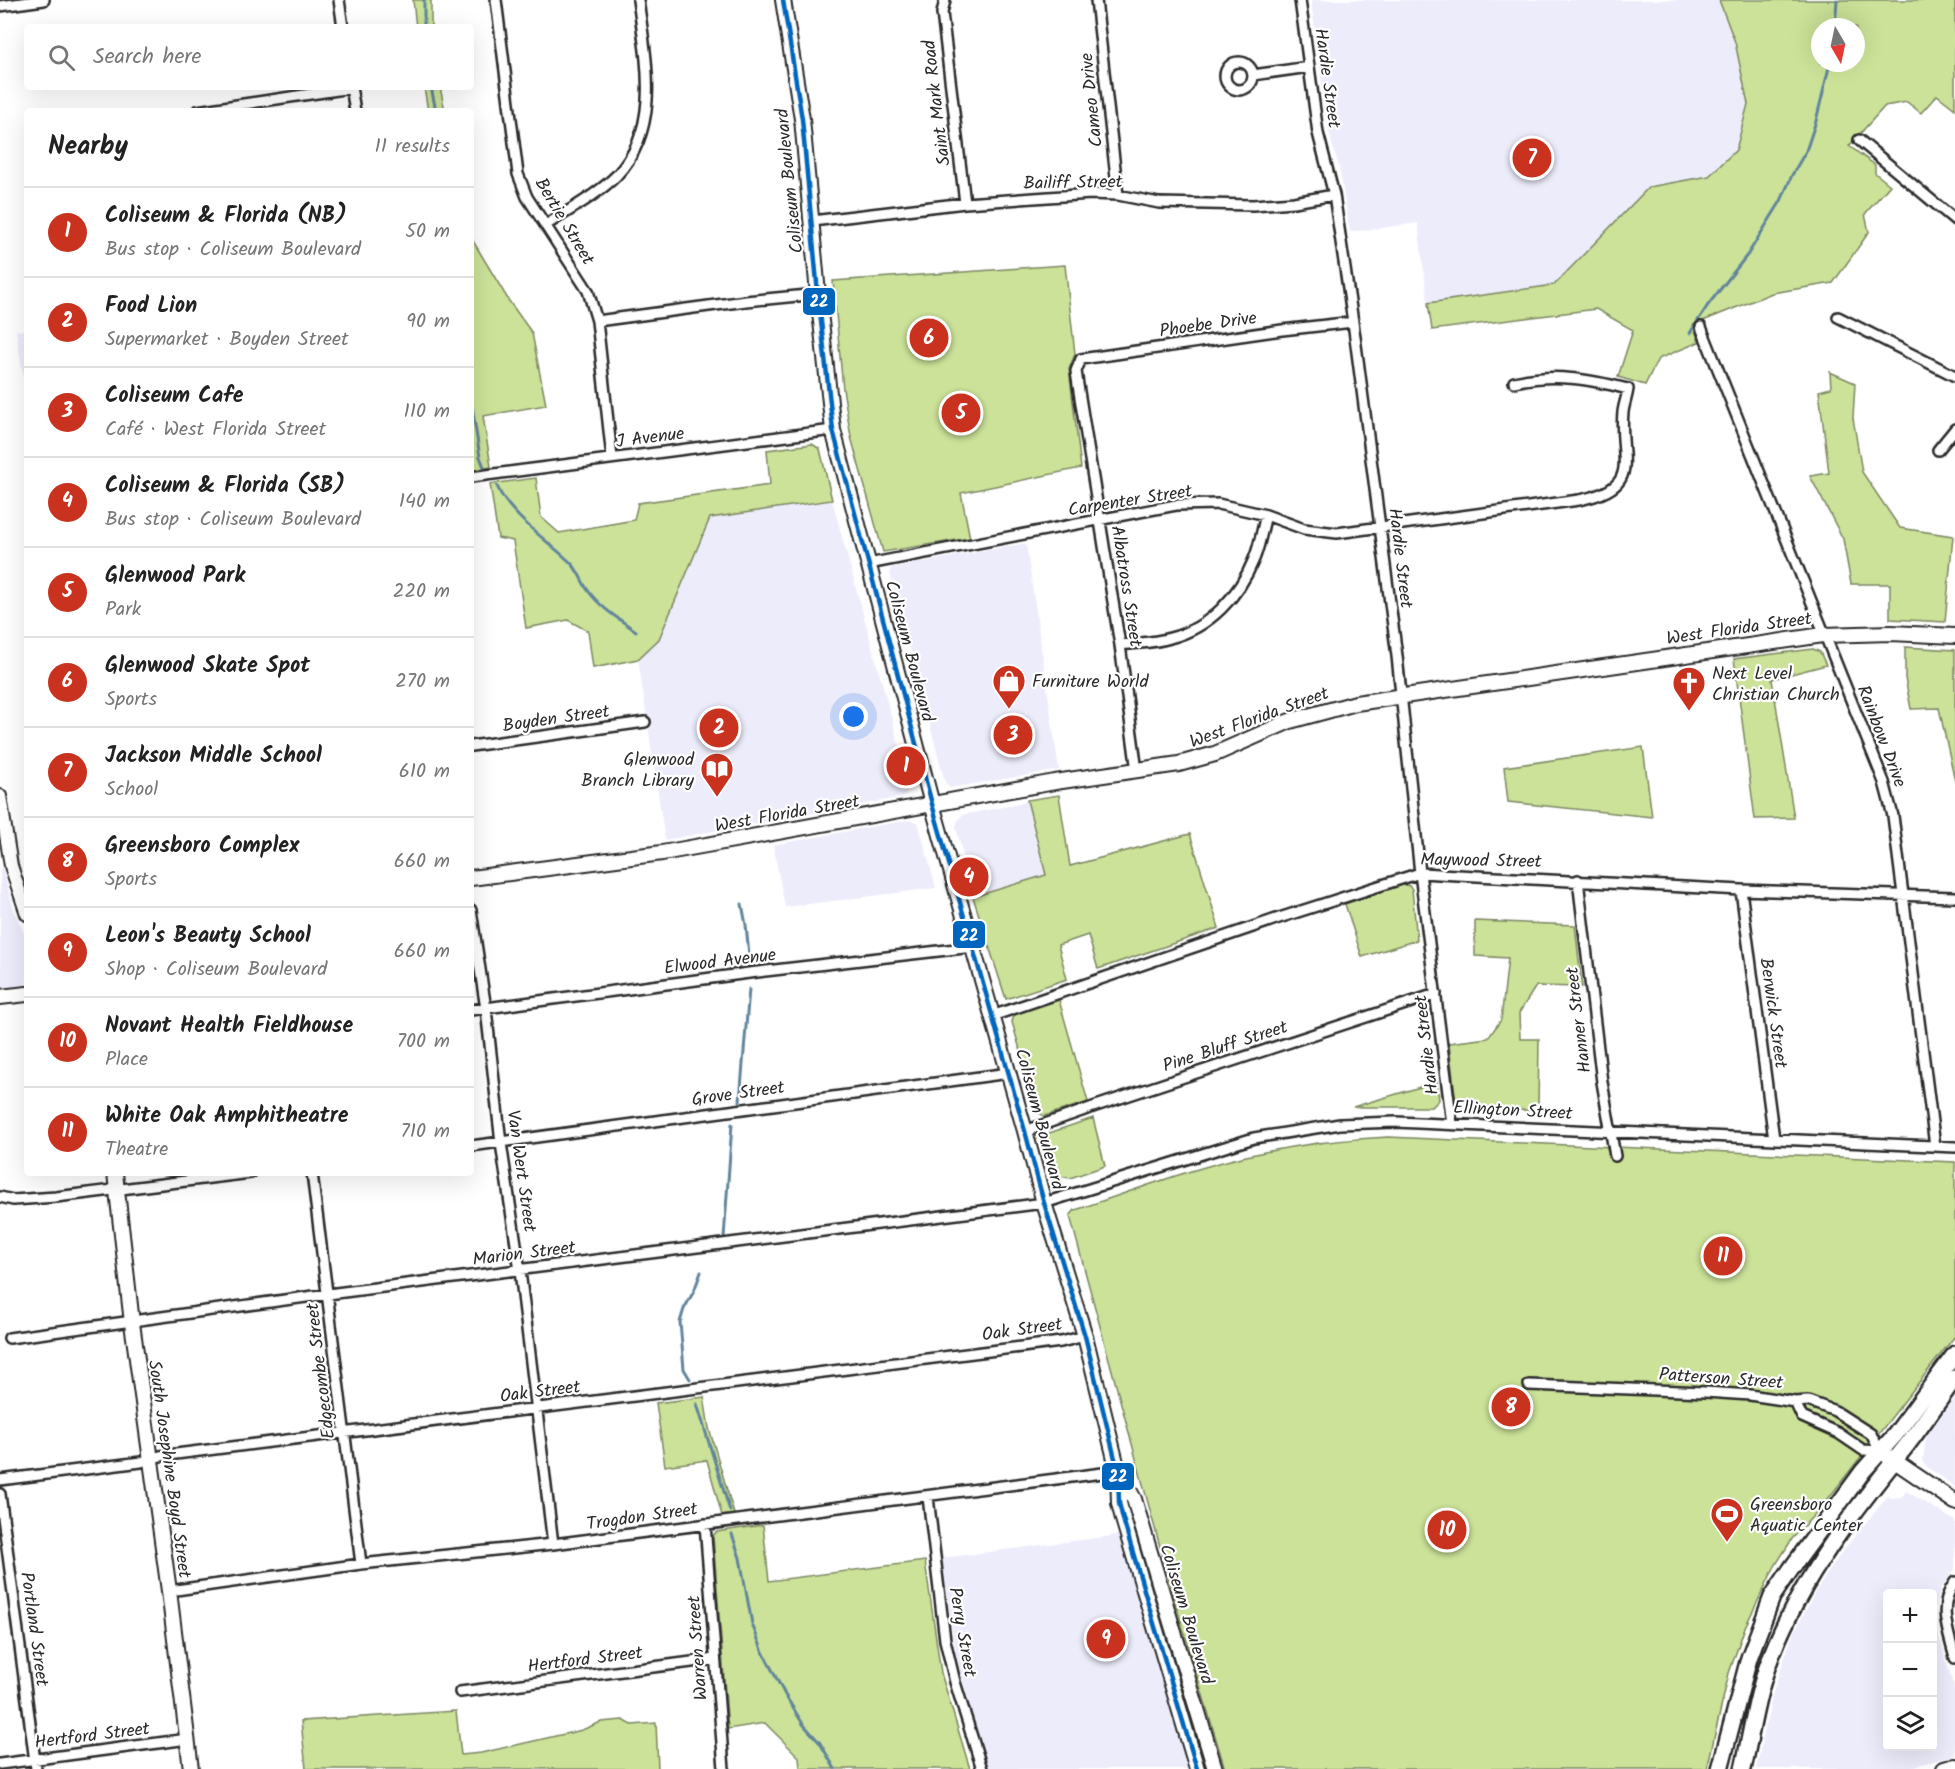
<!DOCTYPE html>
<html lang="en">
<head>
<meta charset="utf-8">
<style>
  :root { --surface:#fff; --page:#f6f6f6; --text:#222; --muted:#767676; --line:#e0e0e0; --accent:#c8321e }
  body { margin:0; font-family:Kalam,sans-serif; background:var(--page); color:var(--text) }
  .controls { position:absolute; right:18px; bottom:18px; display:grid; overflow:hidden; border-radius:6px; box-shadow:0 6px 24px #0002 }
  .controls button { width:54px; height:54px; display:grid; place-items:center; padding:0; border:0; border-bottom:2px solid var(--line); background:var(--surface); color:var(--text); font:30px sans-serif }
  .compass { position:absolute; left:1811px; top:18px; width:54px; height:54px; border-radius:50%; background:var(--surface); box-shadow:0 6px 24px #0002; rotate:171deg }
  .you { position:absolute; left:854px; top:717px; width:21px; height:21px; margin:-15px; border:4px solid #fff; border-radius:50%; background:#1a73e8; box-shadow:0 0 0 9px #1a73e833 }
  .badge { display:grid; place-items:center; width:39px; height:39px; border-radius:50%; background:var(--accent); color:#fff; font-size:20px; font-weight:700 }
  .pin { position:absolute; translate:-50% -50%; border:3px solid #fff; box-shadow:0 2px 6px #0006 }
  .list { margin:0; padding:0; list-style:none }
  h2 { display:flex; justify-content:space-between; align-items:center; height:78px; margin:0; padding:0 24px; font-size:26px }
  h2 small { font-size:20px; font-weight:400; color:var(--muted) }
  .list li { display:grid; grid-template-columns:39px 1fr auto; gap:18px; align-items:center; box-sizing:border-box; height:90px; padding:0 24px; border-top:2px solid var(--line) }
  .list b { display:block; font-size:22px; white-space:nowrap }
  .list p { margin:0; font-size:20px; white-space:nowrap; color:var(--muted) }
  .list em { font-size:20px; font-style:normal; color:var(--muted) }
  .icon { flex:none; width:33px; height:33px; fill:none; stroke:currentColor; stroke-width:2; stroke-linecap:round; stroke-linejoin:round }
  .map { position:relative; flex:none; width:1955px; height:1769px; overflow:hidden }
  .search { position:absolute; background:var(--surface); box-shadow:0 6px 24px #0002; left:24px; top:24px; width:450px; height:66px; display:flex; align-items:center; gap:15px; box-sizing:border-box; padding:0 21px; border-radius:6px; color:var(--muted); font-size:22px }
  .panel { position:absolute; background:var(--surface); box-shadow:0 6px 24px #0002; left:24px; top:108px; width:450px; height:1068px; border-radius:6px }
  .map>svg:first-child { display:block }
  .built { fill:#edecfb; fill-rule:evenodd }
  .green { fill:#cbe298; stroke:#7b8662; stroke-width:1.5; fill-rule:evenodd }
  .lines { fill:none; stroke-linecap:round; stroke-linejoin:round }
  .stream { stroke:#62859b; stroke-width:3 }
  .minor-casing { stroke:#2b2b2b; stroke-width:14 }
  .tertiary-casing { stroke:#2b2b2b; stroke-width:16 }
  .secondary-casing { stroke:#2b2b2b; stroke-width:18 }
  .primary-casing { stroke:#2b2b2b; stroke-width:20 }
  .minor { stroke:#fff; stroke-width:9 }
  .tertiary { stroke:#fff; stroke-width:12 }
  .secondary { stroke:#fff; stroke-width:14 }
  .primary { stroke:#fff; stroke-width:15 }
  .bus-1-casing { stroke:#fff; stroke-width:9 }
  .bus-1 { stroke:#0065bd; stroke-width:4.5 }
  .labels { text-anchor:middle; stroke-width:4.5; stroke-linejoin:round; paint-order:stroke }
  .street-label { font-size:18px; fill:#2b2b2b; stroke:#fff }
  .poi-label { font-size:18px; fill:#2b2b2b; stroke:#fff; text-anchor:start }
  .line-badge { stroke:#fff; stroke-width:2 }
  .badge-label { font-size:16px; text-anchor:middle; font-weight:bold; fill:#fff }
</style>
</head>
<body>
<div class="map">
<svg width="1955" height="1769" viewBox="0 0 1955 1769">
  <rect width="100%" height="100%" fill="#fff"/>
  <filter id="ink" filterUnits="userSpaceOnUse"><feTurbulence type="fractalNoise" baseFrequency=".0167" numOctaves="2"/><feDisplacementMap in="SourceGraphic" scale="12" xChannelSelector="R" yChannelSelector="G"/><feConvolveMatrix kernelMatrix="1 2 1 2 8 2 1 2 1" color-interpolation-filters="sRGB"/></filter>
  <g filter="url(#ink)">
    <path class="built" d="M1311,0H1719L1735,42L1748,104L1737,150L1709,176L1649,187L1554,285L1428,303L1418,223L1350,232L1339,166L1331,141L1326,114Z
      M27,330V400L16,331Z
      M832,500L908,778V791L903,797L665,840L638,659L659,639L710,518Z
      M1026,543L1059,770L950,788L945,782L890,573L891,568Z
      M1027,800L1046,875L973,897L956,827L957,822L962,815L1023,803Z
      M908,820L918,822L936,888L785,907L773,845Z
      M2,867L14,911L27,940V985L0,989V868Z
      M1955,1397V1487L1926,1466L1923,1460L1926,1437Z
      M1906,1491L1955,1521V1569L1941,1588L1935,1608L1939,1637L1955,1691V1755L1904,1769H1756L1773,1693L1782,1665L1791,1639L1814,1594L1844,1549L1888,1496L1891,1498L1902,1497ZM1888,1594H1932V1746H1888Z
      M1119,1535L1188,1769H988L956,1656L942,1558Z"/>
    <path class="green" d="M413,0H431V27H416Z
      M1719,0H1955V109L1937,95L1921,113L1907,102L1885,106L1849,146L1875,165V173L1890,185L1865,214L1869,232L1833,283L1772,293L1693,325L1699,342L1658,359L1645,385L1618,377L1633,330L1596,309L1432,330L1428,303L1554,285L1649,187L1709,176L1736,150L1748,104L1735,42ZM1820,27H1856V63H1820Z
      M424,87H440L445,111H428Z
      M471,232L473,241L509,301L532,333L546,405L483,416L491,467L473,470L471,457Z
      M1065,265L1075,354L1069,369L1081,468L961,493L970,538L883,552L851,437L843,389L833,281Z
      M1830,372L1855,383L1853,418L1862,472L1900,528L1953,536L1945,622L1890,619V584H1851L1843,539L1810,476L1829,473L1819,391L1831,388Z
      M812,444L820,449L832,500L710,518L659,639L638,659L593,668L588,631L568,620L526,628L513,541L498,538L490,484L536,478L541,517L559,533L634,520L638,503L770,485L767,450Z
      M1905,647L1955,650V781L1939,708L1911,709L1905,678Z
      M1813,649L1820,652L1826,665L1772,679L1794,818L1755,819L1734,659Z
      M1643,747L1652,817L1508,802L1504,767Z
      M1059,795L1070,866L1190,834L1219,928L1098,969L1088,935L1058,945L1067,979L1006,999L973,897L1046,875L1027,800Z
      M1403,884L1409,886L1412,889L1417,940L1362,957L1345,904Z
      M1475,921L1575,925L1582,987L1536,986L1519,1013L1520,1039H1539L1538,1111L1461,1107L1456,1103L1449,1043L1488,1038L1501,1020L1508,958L1475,956Z
      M1059,1000L1088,1102L1044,1116L1038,1112L1012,1022L1014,1015Z
      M1437,1082L1439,1100L1432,1107H1353Z
      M1093,1118L1105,1166L1070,1178L1059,1176L1047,1142L1049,1133Z
      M1388,1137L1955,1162V1336L1824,1504L1792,1539L1775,1566L1745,1627L1729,1673L1707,1769H1225L1175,1602L1070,1216L1075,1210C1136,1190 1197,1166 1260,1153C1302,1144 1346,1139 1388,1137Z
      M704,1397L709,1428L734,1514L722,1516L707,1460L665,1466L656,1403Z
      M763,1525L769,1581L925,1561L941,1673L970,1769H800L799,1757L765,1723L728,1729L713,1536L716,1532Z
      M456,1711L461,1755L481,1753L582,1730L601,1722L623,1720L632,1725L656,1723L658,1769H306L301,1721Z"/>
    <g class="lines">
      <path class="stream" d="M424,0V27
        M1835,27L1837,0
        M431,87L436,111
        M1690,333L1708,305L1748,254L1781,201L1792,175L1806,151L1816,121L1830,63
        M471,400L480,457L484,467
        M497,486C508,514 548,541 570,562C578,569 581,580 587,589C599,607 619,619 636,631
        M742,904L746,925L750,965
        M740,1101L749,989
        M724,1238L732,1124
        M690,1379L684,1369L680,1322L684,1309L694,1291L701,1272
        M697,1404L730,1511
        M732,1534L740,1558L752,1624L763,1652L785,1695L803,1724L820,1743L835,1769"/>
      <g class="minor-casing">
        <path id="minor" d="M339,0L343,27
          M496,0L518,174L527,197L588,291L597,321L612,458
          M945,0L942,13L965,203
          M1096,0L1118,195
          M1300,0L1318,133L1334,195L1353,322L1397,656L1420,873L1452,1124
          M0,6L44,0
          M1225 76a14 14 0 1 1 28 0a14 14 0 1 1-28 0Z
          M1253,75L1309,67
          M351,87L355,111
          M197,111L351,88
          M1859,140L1955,220
          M812,221L965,203L1091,194L1118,195L1159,203L1253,205L1294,202L1334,195
          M546,225C569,210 597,195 617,175C662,127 646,59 638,0
          M1838,317L1955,376
          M597,321L746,301L818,294
          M1701,327L1884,782L1893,816L1935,1146
          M1938,450L1955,429
          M471,477L833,430
          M868,564L1176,505L1218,504L1266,515L1304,529L1337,533L1579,500C1645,487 1618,459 1623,412C1624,404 1627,397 1628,389C1588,379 1555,373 1514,382
          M1120,645C1137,643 1155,643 1170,638C1210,628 1239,596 1254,559C1260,545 1262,529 1266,515
          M471,746L645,722
          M1137,771L1120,645L1078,385L1076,371L1081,359L1282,330L1353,322
          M1578,880L1602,1082L1615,1156
          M1741,890L1774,1139
          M471,910L486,1009L501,1143L520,1271L553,1544
          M471,1010L749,973L973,947
          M992,1016L1279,918L1420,873L1741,890L1955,897
          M1025,1131L1096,1106L1436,994
          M471,1146L1009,1073
          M312,1173L361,1564
          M0,1197L13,1200L56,1197L251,1173
          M9,1338L328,1294L1044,1203L1254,1138L1340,1124L1396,1122L1955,1147
          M1529,1385L1705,1392L1750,1395L1795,1402L1808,1401L1835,1411L1871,1434L1880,1451
          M1795,1402L1802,1417L1838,1433L1863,1450L1880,1451
          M0,1480L141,1462L160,1456L1061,1342L1085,1336
          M0,1494L36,1769
          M928,1497L945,1640L955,1682L982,1769
          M705,1524L724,1769
          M1955,1582C1937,1606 1948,1631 1955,1658
          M169,1591L361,1564L553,1544L1118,1471
          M460,1692L715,1659
          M0,1764L188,1739"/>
      </g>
      <g class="tertiary-casing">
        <path id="tertiary" d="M0,796L11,866L27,914"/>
      </g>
      <g class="secondary-casing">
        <path id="secondary" d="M783,0L802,119L818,294L833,430L932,804L1025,1131L1044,1203L1085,1336L1118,1471L1119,1503L1123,1519L1197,1769
          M471,878L662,853L1055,782L1179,764L1215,754L1290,721L1356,703L1823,635L1891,633L1955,636
          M0,997L27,994
          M115,1173L132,1323L169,1591L191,1769
          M1880,1451L1955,1502
          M1119,1472L1134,1499L1215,1769
          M1944,1769L1955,1766"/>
      </g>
      <g class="primary-casing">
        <path id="primary" d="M1720,1769L1749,1658L1772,1597L1791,1569L1863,1471L1895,1435L1955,1354
          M1743,1769C1752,1730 1757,1691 1772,1654C1802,1577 1855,1509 1907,1445C1924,1423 1939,1400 1955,1378"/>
      </g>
      <use href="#minor" class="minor"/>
      <use href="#tertiary" class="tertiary"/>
      <use href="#secondary" class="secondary"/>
      <use href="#primary" class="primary"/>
      <g class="bus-1-casing">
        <path id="bus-1" d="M783,0L802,119L818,294L833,430L932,804L1025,1131L1044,1203L1085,1336L1118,1471L1119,1503L1123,1519L1197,1769"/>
      </g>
      <use href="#bus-1" class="bus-1"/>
    </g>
  </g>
  <defs>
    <g id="shop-pin" transform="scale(1.725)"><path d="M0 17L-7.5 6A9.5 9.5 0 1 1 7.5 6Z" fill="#c8321e" stroke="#fff"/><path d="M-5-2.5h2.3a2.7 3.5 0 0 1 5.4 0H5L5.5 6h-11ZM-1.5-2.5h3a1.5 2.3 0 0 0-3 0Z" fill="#fff"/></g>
    <g id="church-pin" transform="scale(1.725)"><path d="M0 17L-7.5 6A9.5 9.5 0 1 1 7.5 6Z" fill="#c8321e" stroke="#fff"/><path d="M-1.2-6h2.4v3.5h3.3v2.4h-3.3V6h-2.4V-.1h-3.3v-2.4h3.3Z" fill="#fff"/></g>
    <g id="library-pin" transform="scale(1.725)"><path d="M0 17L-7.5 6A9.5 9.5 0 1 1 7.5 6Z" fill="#c8321e" stroke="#fff"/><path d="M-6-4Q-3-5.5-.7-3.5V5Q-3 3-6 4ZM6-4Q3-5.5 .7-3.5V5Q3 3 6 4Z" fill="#fff"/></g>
    <g id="stadium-pin" transform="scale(1.725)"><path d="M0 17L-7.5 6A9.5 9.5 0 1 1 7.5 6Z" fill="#c8321e" stroke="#fff"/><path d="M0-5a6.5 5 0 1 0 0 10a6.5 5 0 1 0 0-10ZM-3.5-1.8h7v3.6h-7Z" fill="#fff"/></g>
  </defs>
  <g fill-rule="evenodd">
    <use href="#shop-pin" x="1009" y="681"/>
    <use href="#church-pin" x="1689" y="683"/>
    <use href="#library-pin" x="717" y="769"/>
    <use href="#stadium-pin" x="1727" y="1514"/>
  </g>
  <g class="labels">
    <g class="street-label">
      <text transform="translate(1328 78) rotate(82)" y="6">Hardie Street</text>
      <text transform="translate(1091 100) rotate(-96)" y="6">Cameo Drive</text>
      <text transform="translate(936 103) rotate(-97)" y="6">Saint Mark Road</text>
      <text transform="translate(789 181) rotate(-96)" y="6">Coliseum Boulevard</text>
      <text transform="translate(1073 182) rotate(-1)" y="6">Bailiff Street</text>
      <text transform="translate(565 221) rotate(59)" y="6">Bertie Street</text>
      <text transform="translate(1208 324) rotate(-8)" y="6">Phoebe Drive</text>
      <text transform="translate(650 437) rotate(-7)" y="6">J Avenue</text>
      <text transform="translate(1130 500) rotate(-9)" y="6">Carpenter Street</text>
      <text transform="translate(1401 558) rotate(83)" y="6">Hardie Street</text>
      <text transform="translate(1127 586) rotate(81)" y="6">Albatross Street</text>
      <text transform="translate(1739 628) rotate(-8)" y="6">West Florida Street</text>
      <text transform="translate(910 651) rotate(75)" y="6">Coliseum Boulevard</text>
      <text transform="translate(1259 717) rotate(-20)" y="6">West Florida Street</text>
      <text transform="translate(556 718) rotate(-8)" y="6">Boyden Street</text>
      <text transform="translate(1882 736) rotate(69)" y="6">Rainbow Drive</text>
      <text transform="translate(787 813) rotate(-10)" y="6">West Florida Street</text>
      <text transform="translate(1481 860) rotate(1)" y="6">Maywood Street</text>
      <text transform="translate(720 961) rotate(-7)" y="6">Elwood Avenue</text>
      <text transform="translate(1774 1013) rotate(82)" y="6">Berwick Street</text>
      <text transform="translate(1578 1020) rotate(-97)" y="6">Hanner Street</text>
      <text transform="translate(1426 1045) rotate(-97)" y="6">Hardie Street</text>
      <text transform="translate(1225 1046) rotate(-18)" y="6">Pine Bluff Street</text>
      <text transform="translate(738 1093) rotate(-8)" y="6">Grove Street</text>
      <text transform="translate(1513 1110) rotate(3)" y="6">Ellington Street</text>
      <text transform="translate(1040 1119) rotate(75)" y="6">Coliseum Boulevard</text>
      <text transform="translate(522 1171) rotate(82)" y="6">Van Wert Street</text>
      <text transform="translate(524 1253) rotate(-7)" y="6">Marion Street</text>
      <text transform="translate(1022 1329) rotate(-8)" y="6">Oak Street</text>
      <text transform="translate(320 1371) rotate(-97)" y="6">Edgecombe Street</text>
      <text transform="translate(1721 1378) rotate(4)" y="6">Patterson Street</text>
      <text transform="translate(540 1391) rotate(-7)" y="6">Oak Street</text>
      <text transform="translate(170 1469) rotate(82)" y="6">South Josephine Boyd Street</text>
      <text transform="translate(642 1516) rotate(-8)" y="6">Trogdon Street</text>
      <text transform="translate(1187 1614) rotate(73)" y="6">Coliseum Boulevard</text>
      <text transform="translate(35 1629) rotate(82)" y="6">Portland Street</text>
      <text transform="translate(963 1632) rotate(80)" y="6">Perry Street</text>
      <text transform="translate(697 1648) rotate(-94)" y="6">Warren Street</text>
      <text transform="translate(585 1659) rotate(-7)" y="6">Hertford Street</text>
      <text transform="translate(92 1735) rotate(-7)" y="6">Hertford Street</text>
    </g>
    <g class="poi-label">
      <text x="1712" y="679">Next Level<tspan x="1712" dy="21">Christian Church</tspan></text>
      <text x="1032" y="687">Furniture World</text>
      <text x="694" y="765" text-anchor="end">Glenwood<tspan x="694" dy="21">Branch Library</tspan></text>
      <text x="1750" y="1510">Greensboro<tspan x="1750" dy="21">Aquatic Center</tspan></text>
    </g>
  </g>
  <g class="line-badge">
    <rect x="802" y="287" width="34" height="29" rx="6" fill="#0065bd"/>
    <rect x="952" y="920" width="34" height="29" rx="6" fill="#0065bd"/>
    <rect x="1101" y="1462" width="34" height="29" rx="6" fill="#0065bd"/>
  </g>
  <g class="badge-label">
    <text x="819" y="307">22</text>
    <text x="969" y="941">22</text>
    <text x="1118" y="1482">22</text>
  </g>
</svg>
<div class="controls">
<button>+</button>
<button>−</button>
<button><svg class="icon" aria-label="layers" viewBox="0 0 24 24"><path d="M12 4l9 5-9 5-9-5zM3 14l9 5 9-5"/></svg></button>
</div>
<svg class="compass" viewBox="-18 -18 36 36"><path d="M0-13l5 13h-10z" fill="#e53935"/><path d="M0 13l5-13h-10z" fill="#767676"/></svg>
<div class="you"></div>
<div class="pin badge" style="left:906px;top:766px">1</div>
<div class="pin badge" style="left:719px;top:728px">2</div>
<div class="pin badge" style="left:1013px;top:735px">3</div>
<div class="pin badge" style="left:969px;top:877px">4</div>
<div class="pin badge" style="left:961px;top:413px">5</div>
<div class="pin badge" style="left:929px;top:338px">6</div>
<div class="pin badge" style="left:1532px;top:158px">7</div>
<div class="pin badge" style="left:1511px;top:1407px">8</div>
<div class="pin badge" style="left:1106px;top:1639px">9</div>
<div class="pin badge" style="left:1447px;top:1530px">10</div>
<div class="pin badge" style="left:1723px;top:1256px">11</div>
<div class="search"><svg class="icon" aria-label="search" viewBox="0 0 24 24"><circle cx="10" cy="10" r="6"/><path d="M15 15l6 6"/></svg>Search here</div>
<section class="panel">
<h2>Nearby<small>11 results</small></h2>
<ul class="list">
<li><span class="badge">1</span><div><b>Coliseum &amp; Florida (NB)</b><p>Bus stop · Coliseum Boulevard</p></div><em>50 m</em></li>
<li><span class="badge">2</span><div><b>Food Lion</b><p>Supermarket · Boyden Street</p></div><em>90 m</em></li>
<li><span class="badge">3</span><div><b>Coliseum Cafe</b><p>Café · West Florida Street</p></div><em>110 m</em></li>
<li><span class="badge">4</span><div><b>Coliseum &amp; Florida (SB)</b><p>Bus stop · Coliseum Boulevard</p></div><em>140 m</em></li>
<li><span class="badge">5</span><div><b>Glenwood Park</b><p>Park</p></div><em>220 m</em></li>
<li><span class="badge">6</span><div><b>Glenwood Skate Spot</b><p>Sports</p></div><em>270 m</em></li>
<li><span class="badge">7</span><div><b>Jackson Middle School</b><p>School</p></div><em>610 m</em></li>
<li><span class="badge">8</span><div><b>Greensboro Complex</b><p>Sports</p></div><em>660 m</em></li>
<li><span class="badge">9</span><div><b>Leon's Beauty School</b><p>Shop · Coliseum Boulevard</p></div><em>660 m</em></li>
<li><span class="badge">10</span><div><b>Novant Health Fieldhouse</b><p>Place</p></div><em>700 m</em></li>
<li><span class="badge">11</span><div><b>White Oak Amphitheatre</b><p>Theatre</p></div><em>710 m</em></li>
</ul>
</section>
</div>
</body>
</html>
